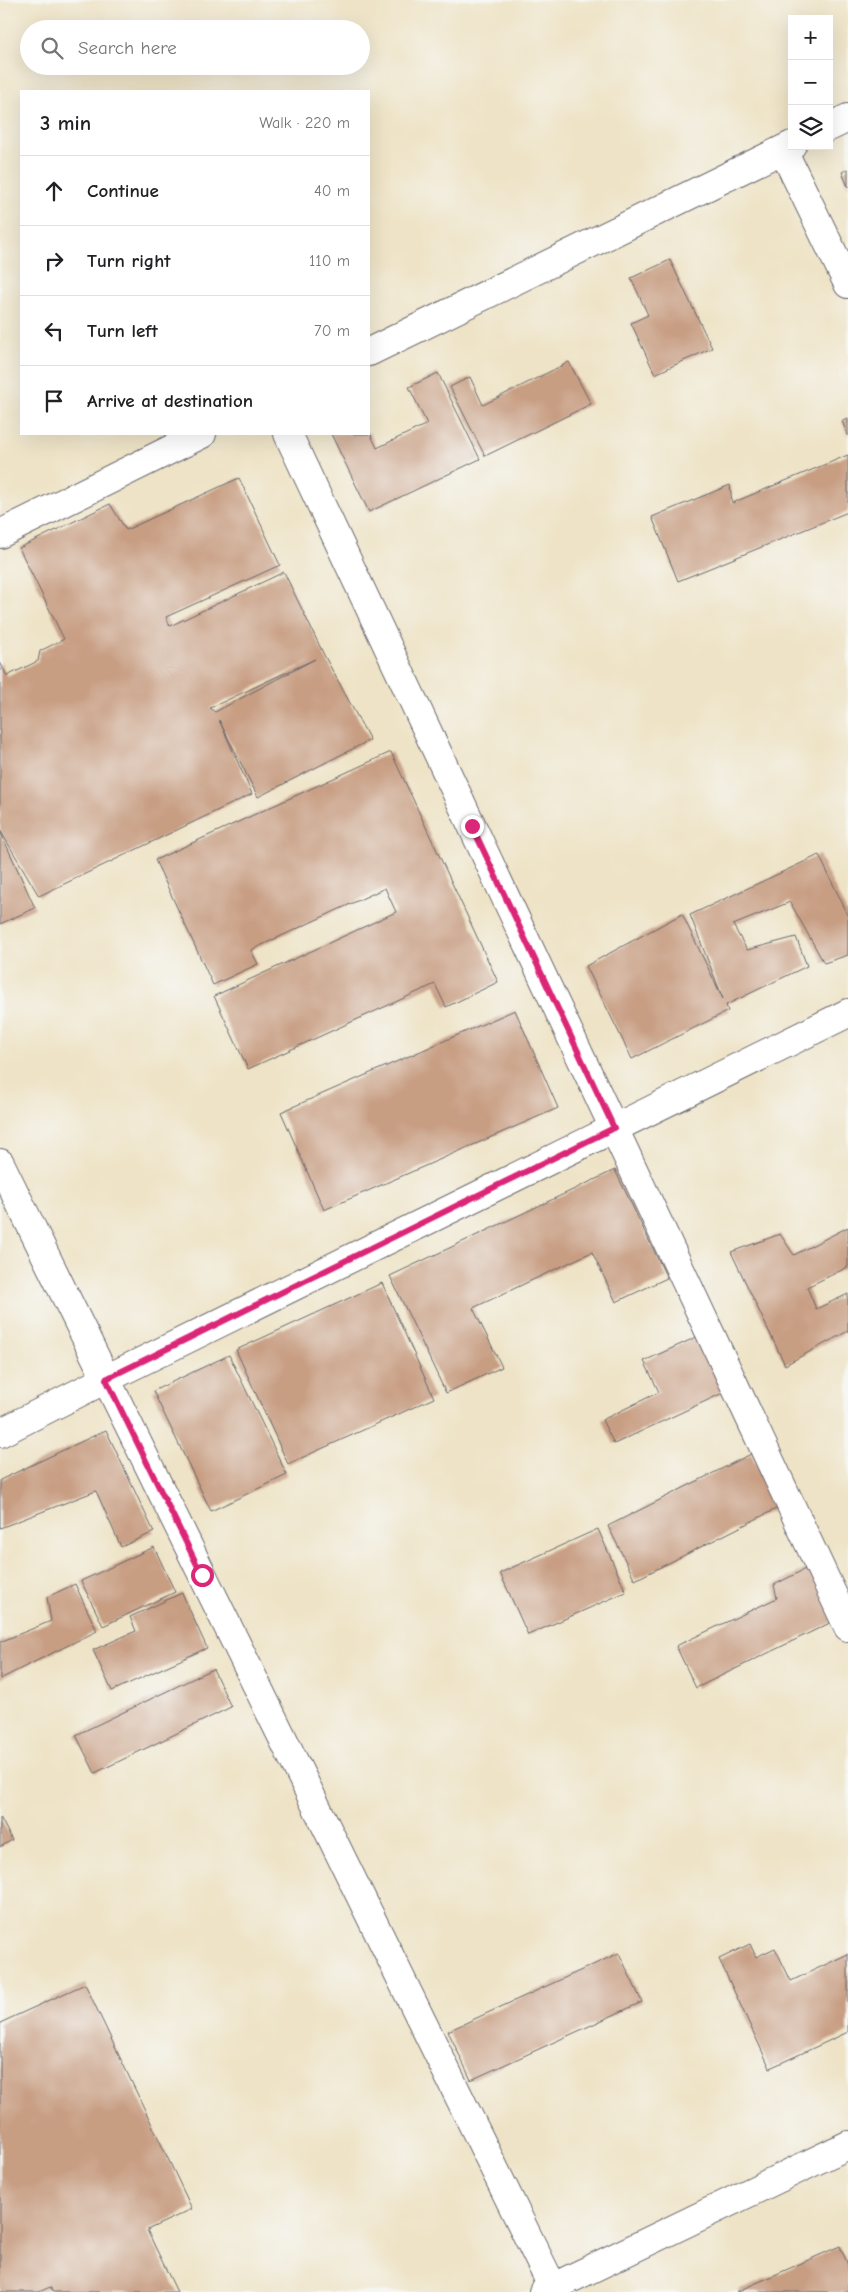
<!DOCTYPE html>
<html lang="en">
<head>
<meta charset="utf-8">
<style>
  :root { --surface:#fff; --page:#f2f2f2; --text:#202124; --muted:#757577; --line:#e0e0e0 }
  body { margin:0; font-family:"Comic Neue",sans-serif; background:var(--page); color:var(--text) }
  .controls { position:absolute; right:15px; top:15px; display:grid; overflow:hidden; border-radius:0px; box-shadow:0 5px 20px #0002 }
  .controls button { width:45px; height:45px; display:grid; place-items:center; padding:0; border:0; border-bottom:1px solid var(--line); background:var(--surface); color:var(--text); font:25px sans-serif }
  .stop { position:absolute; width:15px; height:15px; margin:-11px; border:4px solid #db2777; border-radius:50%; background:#fff }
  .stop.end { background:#db2777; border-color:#fff; box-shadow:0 1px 5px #0008 }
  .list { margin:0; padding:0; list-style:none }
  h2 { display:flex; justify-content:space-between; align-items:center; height:65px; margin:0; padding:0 20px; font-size:21px }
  h2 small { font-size:16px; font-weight:400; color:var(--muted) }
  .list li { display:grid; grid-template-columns:32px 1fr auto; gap:15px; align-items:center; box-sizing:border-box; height:70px; padding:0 20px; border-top:1px solid var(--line) }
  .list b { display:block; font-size:19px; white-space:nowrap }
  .list em { font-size:16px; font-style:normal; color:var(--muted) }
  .icon { flex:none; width:28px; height:28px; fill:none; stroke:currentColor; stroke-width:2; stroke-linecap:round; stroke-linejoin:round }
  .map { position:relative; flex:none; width:848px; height:2292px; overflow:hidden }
  .search { position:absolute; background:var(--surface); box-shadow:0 5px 20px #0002; left:20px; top:20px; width:350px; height:55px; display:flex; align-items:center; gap:12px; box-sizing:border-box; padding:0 18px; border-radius:28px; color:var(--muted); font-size:19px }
  .panel { position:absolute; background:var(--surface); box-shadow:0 5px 20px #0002; left:20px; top:90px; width:350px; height:345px; border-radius:0px }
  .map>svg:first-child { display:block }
  .building { fill:#c89e83; fill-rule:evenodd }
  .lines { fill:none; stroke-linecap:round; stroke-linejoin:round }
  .minor-casing { stroke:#69666c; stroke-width:30 }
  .minor { stroke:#fff; stroke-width:28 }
  .route { stroke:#db2777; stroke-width:6 }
</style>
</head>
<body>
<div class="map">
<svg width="848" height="2292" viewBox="0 0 848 2292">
  <rect width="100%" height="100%" fill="#f6f6f2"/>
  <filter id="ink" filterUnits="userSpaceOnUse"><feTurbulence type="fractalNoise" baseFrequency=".02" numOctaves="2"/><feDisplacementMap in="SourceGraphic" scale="10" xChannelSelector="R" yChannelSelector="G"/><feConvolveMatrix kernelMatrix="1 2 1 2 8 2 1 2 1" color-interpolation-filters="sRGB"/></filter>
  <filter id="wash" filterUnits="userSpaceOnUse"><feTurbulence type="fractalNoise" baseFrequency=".0096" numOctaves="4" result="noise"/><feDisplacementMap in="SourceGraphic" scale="20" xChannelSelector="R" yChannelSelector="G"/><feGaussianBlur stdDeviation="1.12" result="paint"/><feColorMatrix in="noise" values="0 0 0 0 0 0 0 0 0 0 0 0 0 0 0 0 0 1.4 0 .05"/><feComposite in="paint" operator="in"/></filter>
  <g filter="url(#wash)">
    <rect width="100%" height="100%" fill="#eee3c6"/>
    <g id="blocks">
      <path class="building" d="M848,169V187L842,172Z
        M670,260L712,348L655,374L631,323L648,315L631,278Z
        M569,362L591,404L485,456L450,387L470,377L483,405Z
        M438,373L480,459L369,512L331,434H369V431L377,448L427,424L409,387Z
        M848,419V436L842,421Z
        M848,455V512L678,581L652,517L730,485L732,503Z
        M239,478L280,565L166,617L170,626L284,572L324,655L370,740L258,797L219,720L252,794L39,896L0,830V662L7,676L38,661L40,651L64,639L19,548L110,504L126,530ZM315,659L215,712L210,708Z
        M391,752L498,982L446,1007L435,984L248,1069L214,996L396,912L385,888L251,950L258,964L213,985L155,860Z
        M0,831L35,908L0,924Z
        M819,855L848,915V955L824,963L790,902L733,925L747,950L796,937L807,966L726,1005L728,1011L632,1059L586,966L682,914L723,999L690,915Z
        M515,1010L558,1108L324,1210L281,1112Z
        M615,1170L667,1278L616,1302L592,1252L473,1308L502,1367L446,1393L390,1276Z
        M848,1227V1267L807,1287L816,1309L848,1294V1331L785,1365L731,1252L780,1234L794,1255Z
        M382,1283L434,1398L288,1464L236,1350Z
        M701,1335L725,1392L614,1444L602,1420L659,1392L644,1361Z
        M229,1355L287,1475L211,1511L153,1391Z
        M106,1430L154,1532L121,1547L96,1491L0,1528V1480Z
        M751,1454L778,1508L635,1580L608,1526Z
        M598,1529L626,1592L528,1635L500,1573Z
        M154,1547L175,1592L103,1626L81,1581Z
        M809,1567L836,1620L696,1688L676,1646L777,1598L774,1585Z
        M75,1584L97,1631L0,1679V1642L51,1621L47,1597Z
        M182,1593L207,1648L112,1691L93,1650L136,1631L130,1617Z
        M213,1669L231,1707L95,1773L76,1735Z
        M0,1817L12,1840L0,1847Z
        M750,1944L756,1957L775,1948L791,1981L848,1954V2032L770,2068L719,1959Z
        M619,1953L642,2002L471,2080L448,2031Z
        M85,1984L192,2209L147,2230L177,2292H53L50,2287L39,2292H0V2023Z
        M840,2246L848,2265V2292H736Z"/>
    </g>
  </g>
  <g filter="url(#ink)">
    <use href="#blocks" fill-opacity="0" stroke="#69666c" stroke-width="1"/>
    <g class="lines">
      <g class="minor-casing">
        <path id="minor" d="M829,127L848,118
          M783,150L848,284
          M369,352L792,145
          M288,434L848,1627
          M0,534L202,434
          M0,1163L555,2292
          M0,1433L106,1379L848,1013
          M543,2292L848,2145"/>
      </g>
      <use href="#minor" class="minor"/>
    </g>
  </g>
  <g class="lines" filter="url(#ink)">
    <path class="route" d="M202,1575L106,1379L614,1128L472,826"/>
  </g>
</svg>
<div class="controls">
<button>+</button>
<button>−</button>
<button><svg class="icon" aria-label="layers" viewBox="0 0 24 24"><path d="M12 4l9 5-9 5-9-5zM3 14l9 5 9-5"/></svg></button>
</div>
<div class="stop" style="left:202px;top:1575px"></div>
<div class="stop end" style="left:472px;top:826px"></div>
<div class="search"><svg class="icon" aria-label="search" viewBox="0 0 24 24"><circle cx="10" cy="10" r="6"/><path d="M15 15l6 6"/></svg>Search here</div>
<section class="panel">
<h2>3 min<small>Walk · 220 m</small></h2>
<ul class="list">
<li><svg class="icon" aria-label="ahead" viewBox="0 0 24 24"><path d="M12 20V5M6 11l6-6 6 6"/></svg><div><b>Continue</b></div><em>40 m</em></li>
<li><svg class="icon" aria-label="right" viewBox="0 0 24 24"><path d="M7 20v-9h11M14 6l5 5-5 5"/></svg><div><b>Turn right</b></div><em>110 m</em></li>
<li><svg class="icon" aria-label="left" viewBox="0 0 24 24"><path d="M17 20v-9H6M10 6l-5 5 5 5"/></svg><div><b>Turn left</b></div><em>70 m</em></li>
<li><svg class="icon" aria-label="arrive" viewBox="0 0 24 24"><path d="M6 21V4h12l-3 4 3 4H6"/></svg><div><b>Arrive at destination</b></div></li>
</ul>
</section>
</div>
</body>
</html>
